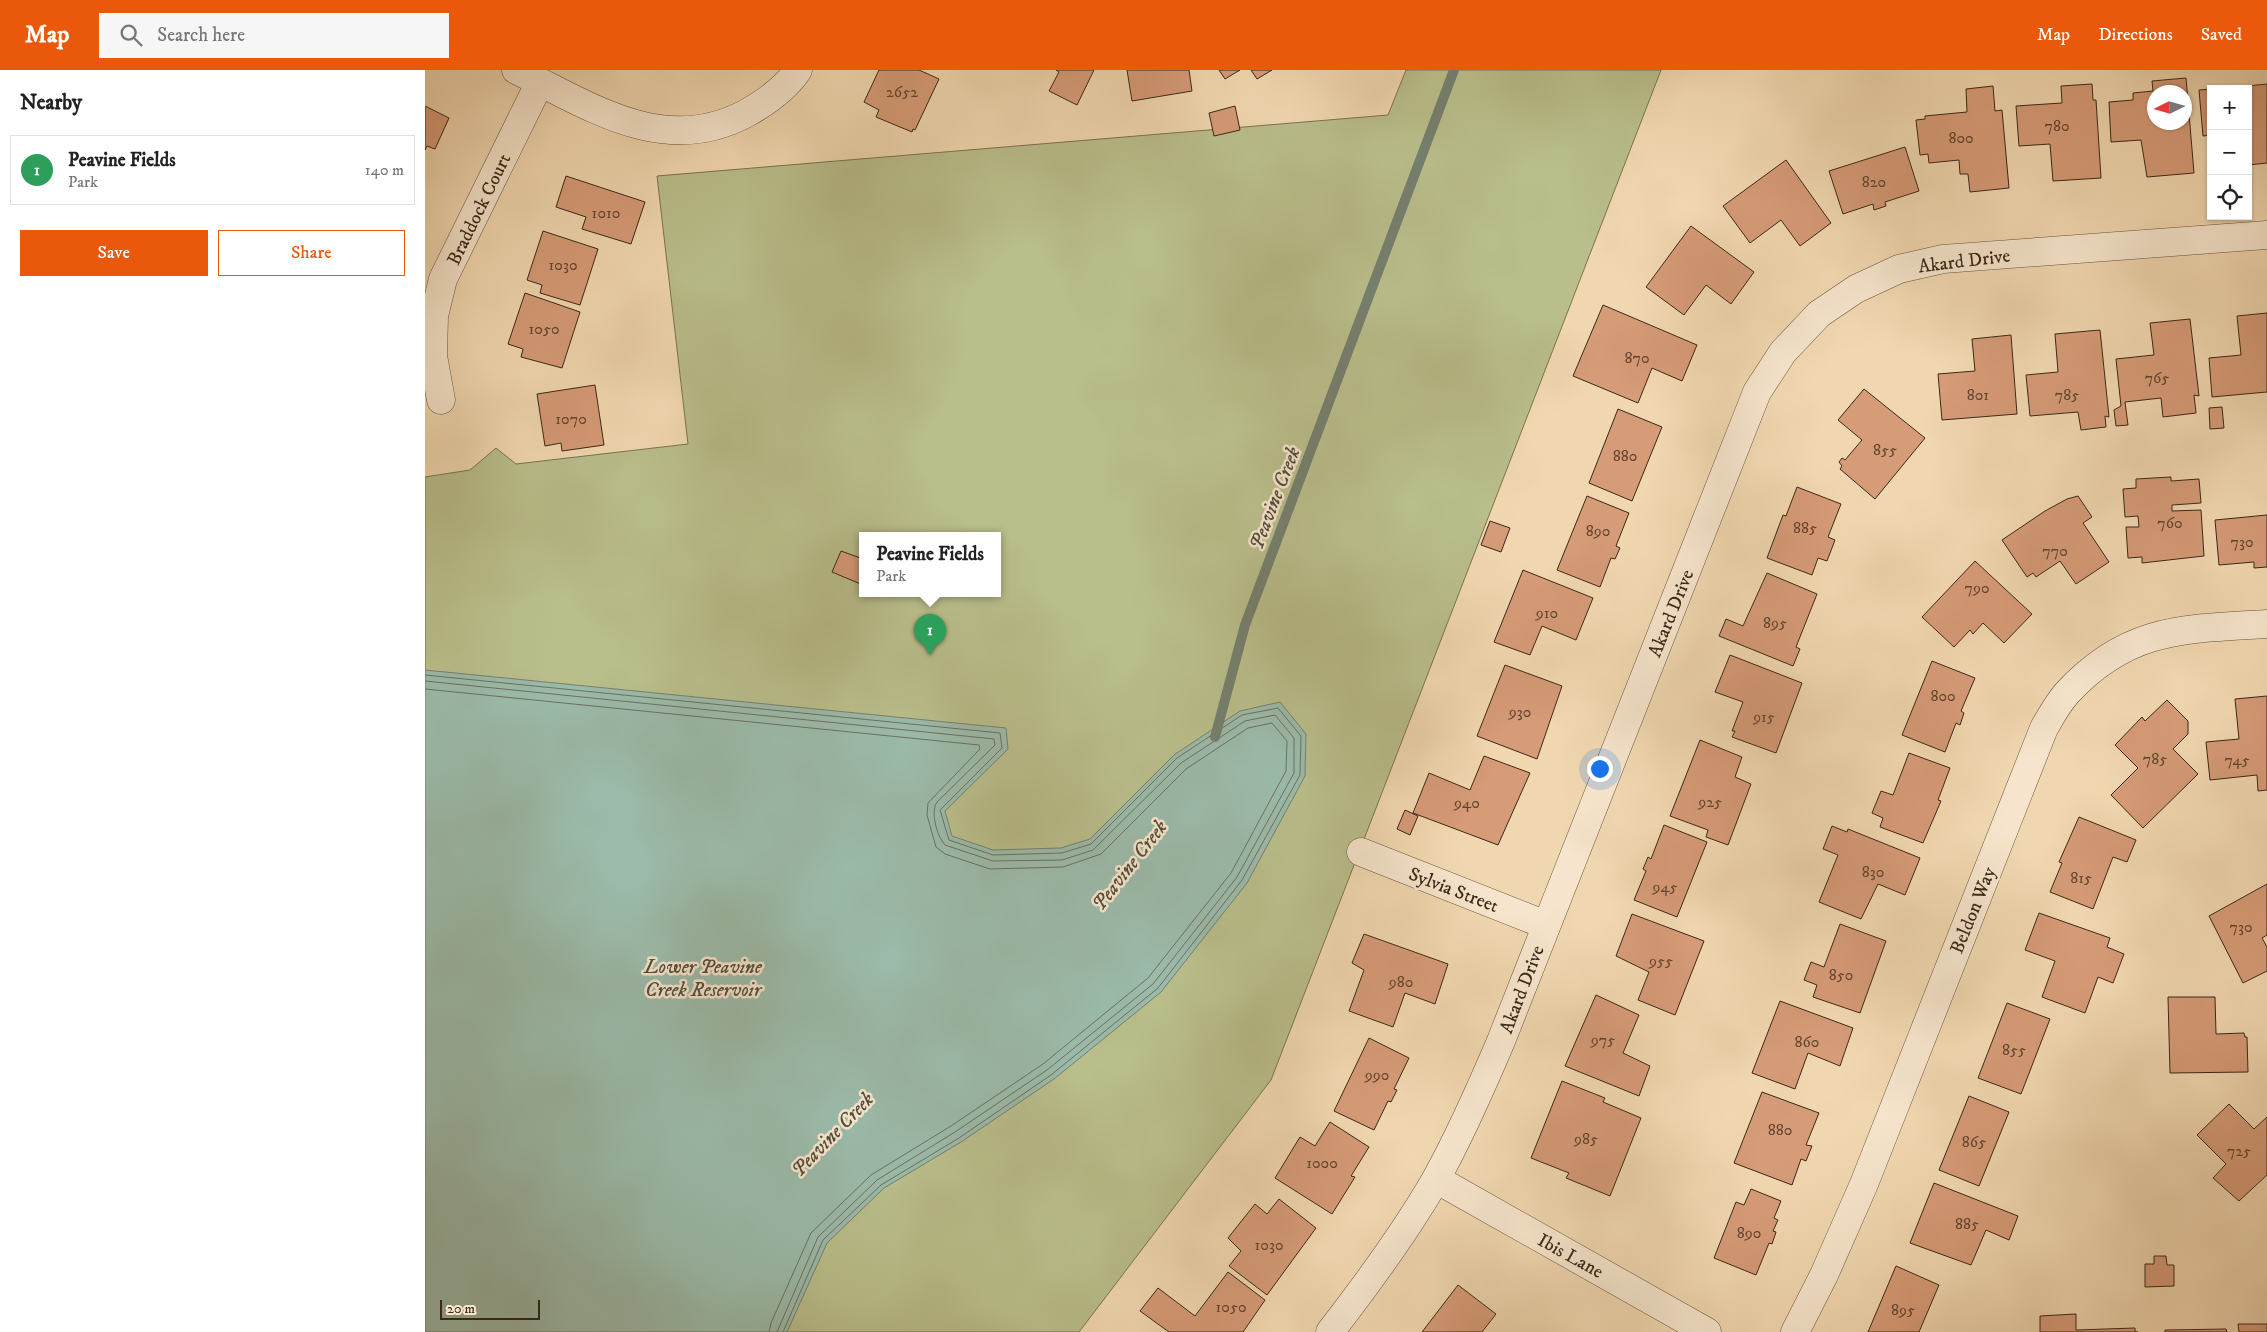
<!DOCTYPE html>
<html lang="en">
<head>
<meta charset="utf-8">
<style>
  :root { --surface:#fff; --page:#f6f6f6; --text:#222; --muted:#767676; --line:#e0e0e0; --accent:#ea580c }
  body { margin:0; font-family:"IM FELL DW Pica",serif; background:var(--page); color:var(--text) }
  .controls { position:absolute; right:15px; top:15px; display:grid; overflow:hidden; border-radius:0px; box-shadow:0 1px 4px #0004 }
  .controls button { width:45px; height:45px; display:grid; place-items:center; padding:0; border:0; border-bottom:1px solid var(--line); background:var(--surface); color:var(--text); font:25px sans-serif }
  .compass { position:absolute; left:1722px; top:15px; width:45px; height:45px; border-radius:50%; background:var(--surface); box-shadow:0 1px 4px #0004; rotate:265deg }
  .scale { position:absolute; left:15px; bottom:12px; width:100px; box-sizing:border-box; padding-left:5px; border:2px solid #3b2819; border-top:0; font-size:14px; line-height:18px; white-space:nowrap; color:#3b2819; -webkit-text-stroke:4px #f6e5cc; paint-order:stroke }
  .you { position:absolute; left:1174px; top:698px; width:18px; height:18px; margin:-12px; border:4px solid #fff; border-radius:50%; background:#1a73e8; box-shadow:0 0 0 8px #1a73e833 }
  .badge { display:grid; place-items:center; width:32px; height:32px; border-radius:50%; background:var(--accent); color:#fff; font-size:16px; font-weight:700 }
  .pin { position:absolute; translate:-50% -41px; filter:drop-shadow(0 1px 2px #0008) }
  .pin::after { content:''; position:absolute; top:26px; width:18px; height:15px; background:inherit; clip-path:polygon(0 0,100% 0,50% 100%) }
  .popup { position:absolute; left:434px; top:462px; width:142px; height:65px; box-sizing:border-box; display:grid; place-content:center; border-radius:0px; background:var(--surface); filter:drop-shadow(0 1px 4px #0005); font-size:16px; white-space:nowrap; color:var(--muted) }
  .popup b { font-size:19px; color:var(--text) }
  .popup::after { content:''; position:absolute; left:50%; top:100%; margin-left:-10px; border:10px solid transparent; border-top-color:var(--surface) }
  .list { margin:0; padding:0; list-style:none }
  h2 { display:flex; justify-content:space-between; align-items:center; height:65px; margin:0; padding:0 20px; font-size:21px }
  h2 small { font-size:16px; font-weight:400; color:var(--muted) }
  .list li { display:grid; grid-template-columns:32px 1fr auto; gap:15px; align-items:center; box-sizing:border-box; height:70px; margin:0 10px 10px; padding:0 10px; border:1px solid var(--line); border-radius:0px }
  .list b { display:block; font-size:19px; white-space:nowrap }
  .list p { margin:0; font-size:16px; white-space:nowrap; color:var(--muted) }
  .list em { font-size:16px; font-style:normal; color:var(--muted) }
  .actions { display:flex; gap:10px; padding:15px 20px }
  .actions a { flex:1; padding:11px 0; border:1px solid var(--accent); border-radius:0px; text-align:center; font-size:18px; color:var(--accent) }
  .actions .main { background:var(--accent); color:#fff }
  .icon { flex:none; width:28px; height:28px; fill:none; stroke:currentColor; stroke-width:2; stroke-linecap:round; stroke-linejoin:round }
  .map { position:relative; flex:none; width:1842px; height:1262px; overflow:hidden }
  header { display:flex; align-items:center; gap:30px; box-sizing:border-box; height:70px; padding:0 25px; background:var(--accent); color:#fff }
  header strong { font-size:24px }
  nav { display:flex; gap:28px; margin-inline-start:auto; font-size:18px }
  .search { width:350px; height:45px; background:var(--page); display:flex; align-items:center; gap:12px; box-sizing:border-box; padding:0 18px; border-radius:0px; color:var(--muted); font-size:19px }
  main { display:flex }
  aside { flex:1; background:var(--surface) }
  .map>svg:first-child { display:block }
  .green { fill:#b9be8b; stroke:#7a7352; fill-rule:evenodd }
  .water { fill:#9bbaa9; stroke:#75806f }
  .lines { fill:none; stroke-linecap:round; stroke-linejoin:round }
  .shore { stroke:#6b7161; stroke-width:1 }
  .stream { stroke:#75806f; stroke-width:10 }
  .building { fill:#d69b77; stroke:#3b2819; fill-rule:evenodd }
  .minor-casing { stroke:#68543f; stroke-width:29 }
  .minor { stroke:#f6e5cc; stroke-width:28 }
  .labels { text-anchor:middle; stroke-width:5; stroke-linejoin:round; paint-order:stroke }
  .number-label { font-size:16px; fill:#624530 }
  .street-label { font-size:19px; fill:#3b2819; stroke:#f6e5cc }
  .water-label { font-size:20px; font-style:italic; fill:#534c3d; stroke:#f6e5cc }
</style>
</head>
<body>
<header>
<strong>Map</strong>
<div class="search"><svg class="icon" aria-label="search" viewBox="0 0 24 24"><circle cx="10" cy="10" r="6"/><path d="M15 15l6 6"/></svg>Search here</div>
<nav><a>Map</a><a>Directions</a><a>Saved</a></nav>
</header>
<main>
<aside>
<h2>Nearby<small></small></h2>
<ul class="list">
<li><span class="badge" style="background:#2e9e5b">1</span><div><b>Peavine Fields</b><p>Park</p></div><em>140 m</em></li>
</ul>
<div class="actions"><a class="main">Save</a><a>Share</a></div>
</aside>
<div class="map">
<svg width="1842" height="1262" viewBox="0 0 1842 1262">
  <rect width="100%" height="100%" fill="#f1d7b0"/>
  <filter id="stains"><feTurbulence type="fractalNoise" baseFrequency=".004" numOctaves="4"/><feColorMatrix values="0 0 0 0 .2 0 0 0 0 .09 0 0 0 0 .02 0 0 0 .5 -.17"/></filter>
  <radialGradient id="worn" r=".72"><stop offset=".6" stop-color="#630" stop-opacity="0"/><stop offset="1" stop-color="#630" stop-opacity=".3"/></radialGradient>
  <path class="green" d="M981,0H1236L846,1010L654,1262H0V407L45,400L71,378L91,394L263,374L232,106L963,45ZM438,466H572V524H438Z"/>
  <path class="water" d="M0,600L581,658L583,679L520,741L527,766L568,780L636,778L665,769L749,685L815,641L855,632L881,664L880,706L822,813L736,922L629,1009L536,1072L459,1118L402,1173L362,1262H0Z"/>
  <g class="lines">
    <path class="shore" d="M0,605L575,663L577,678L515,740L524,770L568,785L637,783L666,774L752,688L817,645L853,638L876,666L875,705L817,810L733,918L626,1005L534,1068L456,1115L398,1170L358,1262
      M0,611L569,669L570,675L512,732C505,742 512,766 520,775L568,791L637,790L668,780L756,693L820,651L850,645L869,668V703L812,807L728,914L622,1000L530,1062L452,1110L393,1167L352,1262
      M0,619L554,675L555,679L503,733L502,745L511,777L520,784L565,799L638,797L676,784L761,699L823,658L847,653L862,671L861,701L806,803L723,908L618,994L526,1056L446,1105L386,1163L346,1253L344,1262"/>
    <path class="stream" d="M790,667L820,555L1029,0"/>
  </g>
  <path class="building" d="M454,0H494L514,9L490,60L488,59L487,62L451,47L454,40L439,32Z
    M631,0H669L652,35L624,21L634,2Z
    M702,0H764L767,21L707,31Z
    M794,0H815L800,9Z
    M826,0H847L832,9Z
    M1761,8L1769,103L1722,107L1716,70L1686,72L1684,32L1708,30V23L1728,21L1727,11ZM1730,22H1760V52H1730Z
    M1667,14L1668,30H1671L1676,108L1628,111L1625,74L1594,76L1591,36L1637,33L1636,16Z
    M1842,14V93L1823,95V19H1791Z
    M1568,16L1570,41L1577,40L1584,118L1545,122L1543,104H1535L1534,90L1504,93L1503,84L1495,85L1491,50L1500,49V46L1542,42L1541,19Z
    M1786,19V65L1778,66L1774,20Z
    M0,36L24,48L10,79L2,76L0,80Z
    M810,36L815,60L789,66L784,43Z
    M1480,77L1494,121L1460,132L1461,136L1449,140L1448,134L1418,144L1404,101Z
    M1361,90L1406,153L1375,176L1356,150L1325,173L1298,136Z
    M141,106L220,132L206,174L157,159L161,147L131,137Z
    M1266,156L1329,202L1306,234L1281,215L1259,245L1221,217Z
    M118,161L173,179L155,235L115,223L117,215L102,210Z
    M100,223L155,242L137,298L96,287L98,279L83,274Z
    M1178,235L1272,275L1257,311L1227,298L1213,333L1148,306Z
    M1842,243V322L1787,327L1784,288L1816,285L1812,246Z
    M1765,249L1774,326L1769,325L1771,343L1738,347L1736,328L1700,332L1703,355L1691,356L1689,340L1696,336L1691,289L1729,285L1725,253Z
    M1675,260L1684,347L1680,346L1681,357L1656,360L1653,342L1605,346L1601,305L1633,302L1630,264Z
    M1586,265L1592,344L1517,350L1513,304L1550,301L1547,269Z
    M170,315L179,375L137,381L136,373L120,376L112,324Z
    M1439,319L1500,368L1450,429L1415,399L1417,396L1414,392L1417,388L1420,390L1437,370L1413,350Z
    M1797,337L1799,358L1785,359L1784,338Z
    M1193,339L1237,357L1207,431L1164,413Z
    M1746,407V411L1774,409L1776,433L1747,435V441L1776,440L1779,486L1717,493V487L1703,488L1701,457H1714L1713,446L1700,447L1698,419L1711,418V409Z
    M1372,417L1416,434L1403,467L1410,470L1402,491L1393,488L1387,505L1342,488L1358,445L1361,446Z
    M1162,426L1204,443L1191,476L1195,478L1190,489L1186,488L1175,517L1132,500Z
    M1653,426L1667,447L1658,453L1684,492L1651,514L1635,491L1611,507L1608,503L1602,507L1577,470L1620,441L1642,429Z
    M1842,445V497L1829,498V492L1794,495L1790,450Z
    M1065,451L1085,458L1076,482L1056,475Z
    M416,481L438,489V515L407,502Z
    M1550,491L1607,544L1579,573L1558,553L1548,564L1545,560L1529,577L1497,547Z
    M1098,500L1168,528L1151,570L1117,556L1105,585L1069,572Z
    M1342,503L1392,524L1371,577L1375,579L1368,596L1294,566L1301,549L1318,556Z
    M1305,585L1377,613L1351,683L1307,667L1310,661H1307L1318,632L1290,622Z
    M1507,591L1550,608L1536,641L1539,643L1535,655L1531,653L1520,682L1477,665Z
    M1080,595L1137,616L1112,689L1052,666Z
    M1842,626V720L1833,721L1832,705L1785,710L1781,672L1814,669L1810,629Z
    M1742,630L1763,651V664L1748,679L1773,704L1718,758L1686,725L1713,698L1690,675L1717,647L1720,651Z
    M1275,670L1317,687L1310,707L1326,714L1303,775L1281,767L1283,760L1245,746Z
    M1484,683L1525,698L1513,730L1516,731L1498,773L1455,757L1458,748L1447,743L1456,721L1468,725Z
    M1059,686L1105,703L1073,775L988,743L1004,703L1045,720Z
    M980,740L993,746L985,765L972,759Z
    M1654,747L1711,770L1702,792L1688,787L1668,839L1625,822L1637,793L1634,792Z
    M1239,755L1282,772L1252,847L1209,830L1221,801L1218,799L1223,787L1226,789Z
    M1407,756L1422,762L1423,759L1495,788L1480,825L1453,814L1436,849L1394,832L1413,785L1398,779Z
    M1842,814V865L1837,868L1842,877V901L1818,913L1784,846Z
    M1614,843L1685,868L1682,877L1699,884L1688,913L1673,907L1660,943L1617,927L1630,891L1600,880Z
    M1207,844L1279,871L1250,945L1213,930L1224,902L1191,886Z
    M1415,854L1461,871L1435,943L1388,927L1392,915L1379,910L1386,892L1399,897Z
    M939,864L1023,894L1010,934L980,923L968,957L924,941L939,900L927,893Z
    M1171,925L1214,945L1198,983L1225,996L1214,1026L1140,996Z
    M1743,927H1790L1791,964L1819,963L1820,967H1822L1823,1002L1745,1003Z
    M1355,931L1428,958L1415,996L1383,983L1370,1019L1327,1003Z
    M1582,933L1625,949L1596,1024L1553,1008Z
    M944,968L984,988L969,1019L972,1020L966,1032L963,1031L949,1060L909,1041Z
    M1137,1011L1180,1028L1178,1032L1216,1048L1185,1126L1141,1108L1144,1103L1106,1088Z
    M1337,1022L1394,1043L1381,1075L1387,1076L1381,1091L1376,1089L1367,1115L1309,1093Z
    M1544,1026L1584,1042L1554,1116L1514,1100Z
    M1804,1034L1829,1059L1842,1047V1105L1814,1131L1788,1108L1801,1094L1772,1065Z
    M905,1052L944,1077L926,1106L930,1107L907,1144L850,1108L875,1067L890,1076Z
    M1509,1113L1593,1146L1584,1170L1561,1160L1546,1195L1485,1173Z
    M1326,1119L1356,1131L1349,1148L1353,1150L1348,1161L1351,1162L1347,1174L1344,1173L1331,1205L1289,1188L1311,1132L1319,1135Z
    M854,1129L891,1158L842,1225L804,1196L816,1181L803,1168L830,1134L842,1144Z
    M1729,1186H1741L1742,1195H1749V1216L1720,1217V1194H1729Z
    M1471,1196L1514,1215L1494,1262H1443Z
    M803,1202L840,1230L818,1262H744L715,1241L733,1218L770,1246Z
    M1033,1215L1071,1244L1057,1262H997Z
    M1651,1244V1260L1710,1258V1262H1713H1615V1246Z
    M1813,1254H1842V1262H1814Z
    M1801,1259L1802,1262H1740V1260Z"/>
  <g class="lines">
    <g class="minor-casing">
      <path id="minor" d="M91,0C165,36 238,87 320,44C340,33 360,19 373,0
        M16,330L8,286L9,246L18,209L115,12
        M936,782L1121,855
        M1011,1109L1282,1262
        M905,1262C943,1213 980,1163 1011,1109C1036,1064 1056,1018 1076,971L1332,322L1358,282L1394,244L1431,219L1474,199L1518,189L1842,165
        M1370,1262L1399,1205L1439,1114L1619,658C1626,646 1633,633 1642,623C1703,557 1759,559 1842,554"/>
    </g>
    <use href="#minor" class="minor"/>
  </g>
  <g class="labels">
    <g class="number-label">
      <text x="477" y="27">2652</text>
      <text x="1632" y="61">780</text>
      <text x="1536" y="73">800</text>
      <text x="1449" y="117">820</text>
      <text x="181" y="148">1010</text>
      <text x="138" y="200">1030</text>
      <text x="119" y="264">1050</text>
      <text x="1212" y="293">870</text>
      <text x="1732" y="313">765</text>
      <text x="1553" y="330">801</text>
      <text x="1642" y="330">785</text>
      <text x="146" y="354">1070</text>
      <text x="1460" y="385">855</text>
      <text x="1200" y="391">880</text>
      <text x="1745" y="458">760</text>
      <text x="1380" y="463">885</text>
      <text x="1173" y="466">890</text>
      <text x="1817" y="477">730</text>
      <text x="1630" y="486">770</text>
      <text x="1552" y="523">790</text>
      <text x="1122" y="548">910</text>
      <text x="1350" y="558">895</text>
      <text x="1518" y="631">800</text>
      <text x="1095" y="647">930</text>
      <text x="1339" y="652">915</text>
      <text x="1730" y="694">785</text>
      <text x="1812" y="695">745</text>
      <text x="1285" y="737">925</text>
      <text x="1042" y="738">940</text>
      <text x="1448" y="807">830</text>
      <text x="1656" y="813">815</text>
      <text x="1240" y="822">945</text>
      <text x="1816" y="862">730</text>
      <text x="1236" y="896">955</text>
      <text x="1416" y="910">850</text>
      <text x="976" y="917">980</text>
      <text x="1178" y="975">975</text>
      <text x="1382" y="977">860</text>
      <text x="1589" y="985">855</text>
      <text x="952" y="1010">990</text>
      <text x="1355" y="1065">880</text>
      <text x="1161" y="1074">985</text>
      <text x="1549" y="1077">865</text>
      <text x="1814" y="1086">725</text>
      <text x="897" y="1098">1000</text>
      <text x="1542" y="1159">885</text>
      <text x="1324" y="1168">890</text>
      <text x="844" y="1180">1030</text>
      <text x="806" y="1242">1050</text>
      <text x="1478" y="1245">895</text>
    </g>
    <g class="street-label">
      <text transform="translate(53 139) rotate(-64)" y="7">Braddock Court</text>
      <text transform="translate(1539 190) rotate(-7)" y="7">Akard Drive</text>
      <text transform="translate(1245 543) rotate(-68)" y="7">Akard Drive</text>
      <text transform="translate(1029 819) rotate(21)" y="7">Sylvia Street</text>
      <text transform="translate(1547 840) rotate(-68)" y="7">Beldon Way</text>
      <text transform="translate(1096 919) rotate(-69)" y="7">Akard Drive</text>
      <text transform="translate(1146 1185) rotate(29)" y="7">Ibis Lane</text>
    </g>
    <g class="water-label">
      <text transform="translate(849 428) rotate(-69)" y="7">Peavine Creek</text>
      <text transform="translate(704 795) rotate(-52)" y="7">Peavine Creek</text>
      <text x="278" y="903">Lower Peavine<tspan x="278" dy="23">Creek Reservoir</tspan></text>
      <text transform="translate(407 1064) rotate(-46)" y="7">Peavine Creek</text>
    </g>
  </g>
  <rect width="100%" height="100%" filter="url(#stains)"/>
  <rect width="100%" height="100%" fill="url(#worn)"/>
</svg>
<div class="controls">
<button>+</button>
<button>−</button>
<button><svg class="icon" aria-label="locate" viewBox="0 0 24 24"><circle cx="12" cy="12" r="6"/><path d="M12 2v4M12 18v4M2 12h4M18 12h4"/></svg></button>
</div>
<svg class="compass" viewBox="-18 -18 36 36"><path d="M0-13l5 13h-10z" fill="#e53935"/><path d="M0 13l5-13h-10z" fill="#767676"/></svg>
<div class="scale">20 m</div>
<div class="you"></div>
<div class="pin badge" style="left:505px;top:585px;background:#2e9e5b">1</div>
<div class="popup"><b>Peavine Fields</b>Park</div>
</div>
</main>
</body>
</html>
